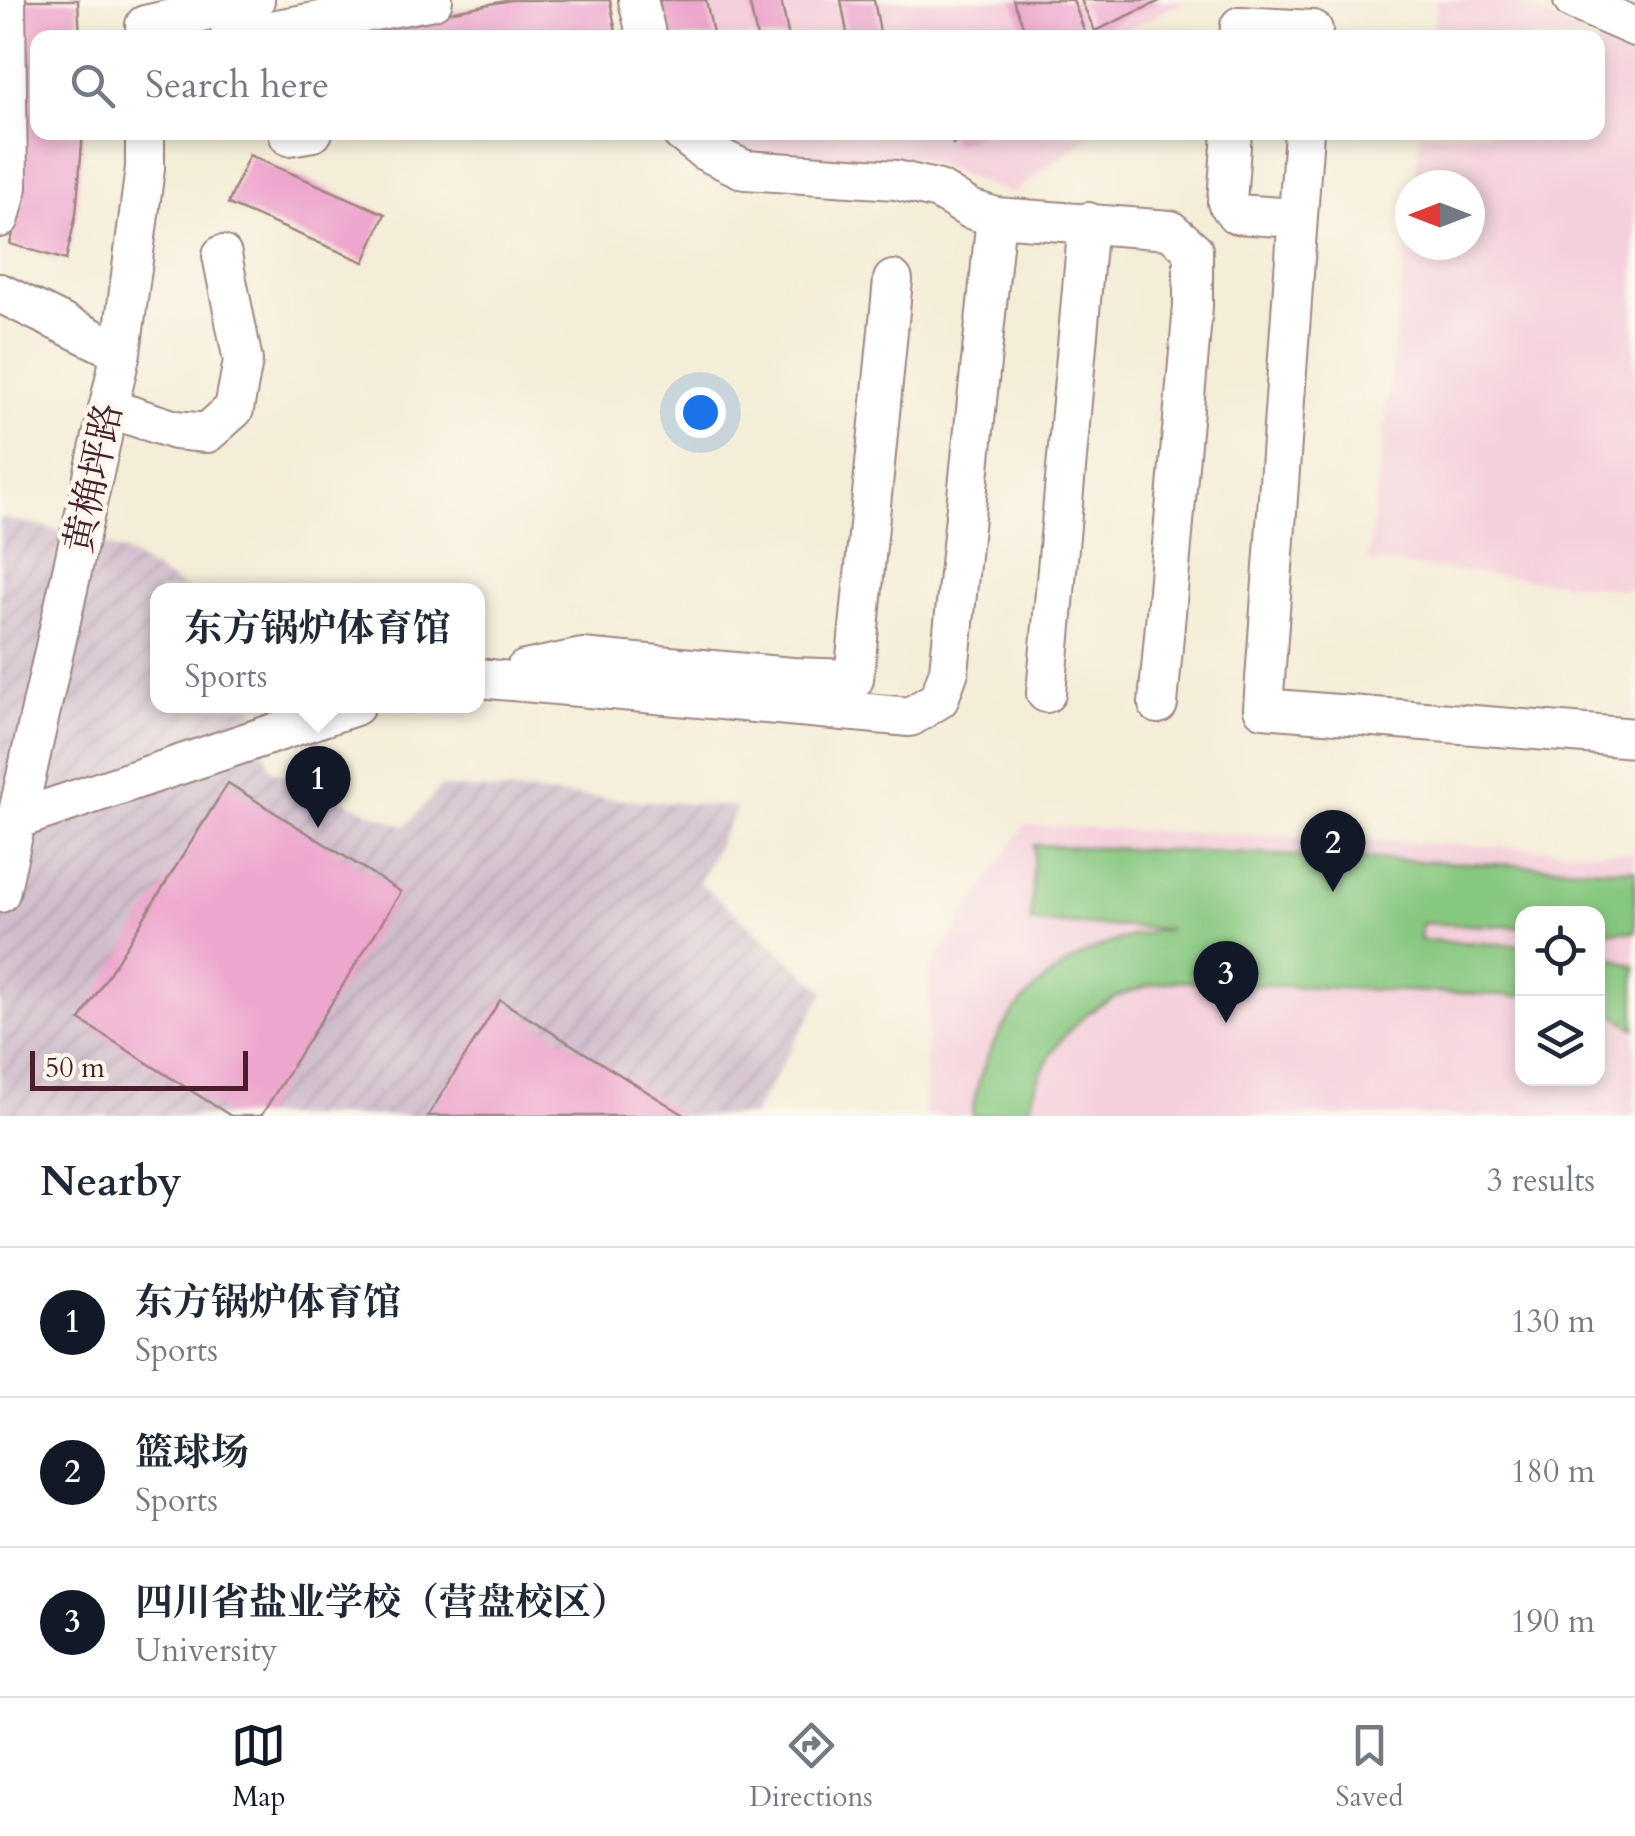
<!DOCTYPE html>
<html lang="en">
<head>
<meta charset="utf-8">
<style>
  :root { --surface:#fff; --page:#f6f6f7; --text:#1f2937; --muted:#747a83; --line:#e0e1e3; --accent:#111827 }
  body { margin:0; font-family:Cardo,"Noto Serif SC",serif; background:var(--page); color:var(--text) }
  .controls { position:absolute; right:30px; bottom:30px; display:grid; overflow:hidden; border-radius:20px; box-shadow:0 5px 15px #0003 }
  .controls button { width:90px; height:90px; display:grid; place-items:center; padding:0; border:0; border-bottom:2px solid var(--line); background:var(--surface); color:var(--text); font:50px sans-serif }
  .compass { position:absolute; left:1395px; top:170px; width:90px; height:90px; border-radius:50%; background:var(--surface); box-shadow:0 5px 15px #0003; rotate:270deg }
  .scale { position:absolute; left:30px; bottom:25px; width:218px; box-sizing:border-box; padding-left:10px; border:5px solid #4a1f2b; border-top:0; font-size:28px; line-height:35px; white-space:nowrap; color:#4a1f2b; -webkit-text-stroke:8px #fbf7ec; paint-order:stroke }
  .you { position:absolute; left:700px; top:412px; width:35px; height:35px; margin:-25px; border:8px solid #fff; border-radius:50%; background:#1a73e8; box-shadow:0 0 0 15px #1a73e833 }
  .badge { display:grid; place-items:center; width:65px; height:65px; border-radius:50%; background:var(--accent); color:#fff; font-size:32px; font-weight:700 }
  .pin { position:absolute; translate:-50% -82px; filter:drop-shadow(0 2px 5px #0008) }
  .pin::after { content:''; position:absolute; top:52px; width:35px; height:30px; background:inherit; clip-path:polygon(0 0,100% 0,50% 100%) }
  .popup { position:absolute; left:150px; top:583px; width:335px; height:130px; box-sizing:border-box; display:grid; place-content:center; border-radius:20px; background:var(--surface); filter:drop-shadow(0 2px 8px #0005); font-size:32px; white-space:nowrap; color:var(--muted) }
  .popup b { font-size:38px; color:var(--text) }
  .popup::after { content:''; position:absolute; left:50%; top:100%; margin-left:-20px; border:20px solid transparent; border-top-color:var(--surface) }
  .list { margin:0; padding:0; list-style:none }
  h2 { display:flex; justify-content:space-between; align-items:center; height:130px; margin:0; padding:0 40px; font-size:42px }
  h2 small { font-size:32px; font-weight:400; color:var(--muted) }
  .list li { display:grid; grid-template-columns:65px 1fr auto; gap:30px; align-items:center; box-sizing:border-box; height:150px; padding:0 40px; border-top:2px solid var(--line) }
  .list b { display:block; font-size:38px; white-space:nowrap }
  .list p { margin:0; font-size:32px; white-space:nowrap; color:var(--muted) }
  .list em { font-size:32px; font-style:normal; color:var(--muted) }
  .icon { flex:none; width:55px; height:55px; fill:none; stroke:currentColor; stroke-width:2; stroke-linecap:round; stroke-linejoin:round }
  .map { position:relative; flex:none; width:1635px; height:1116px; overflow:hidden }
  .search { position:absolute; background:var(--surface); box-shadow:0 5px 15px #0003; left:30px; right:30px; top:30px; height:110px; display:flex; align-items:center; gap:25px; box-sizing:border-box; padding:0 35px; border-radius:20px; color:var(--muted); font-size:38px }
  .sheet { height:580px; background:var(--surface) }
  nav { display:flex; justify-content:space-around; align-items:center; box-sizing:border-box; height:140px; border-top:2px solid var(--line); background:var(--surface); font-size:28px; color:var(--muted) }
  nav a { display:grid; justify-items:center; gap:5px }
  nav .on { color:var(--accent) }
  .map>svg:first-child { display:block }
  .built { fill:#f4cfdc; fill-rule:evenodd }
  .industrial { fill:url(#industrial-furrows) }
  .pitch { fill:#87c880; stroke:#687456; stroke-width:2.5 }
  .building { fill:#eda6cd }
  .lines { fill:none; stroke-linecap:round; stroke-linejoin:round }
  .minor-casing { stroke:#9f8681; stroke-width:42 }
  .minor { stroke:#fff; stroke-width:38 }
  .labels { text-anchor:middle; stroke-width:9; stroke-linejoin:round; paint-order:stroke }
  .street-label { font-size:38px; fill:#4a1f2b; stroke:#fbf7ec }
</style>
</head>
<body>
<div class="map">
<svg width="1635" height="1116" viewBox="0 0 1635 1116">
  <defs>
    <pattern id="industrial-furrows" width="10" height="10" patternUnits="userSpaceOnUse" patternTransform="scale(2.5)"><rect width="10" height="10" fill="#d0bdcc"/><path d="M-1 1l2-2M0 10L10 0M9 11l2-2" fill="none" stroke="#b4a2af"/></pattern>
  </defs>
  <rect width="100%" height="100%" fill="#fbf7ec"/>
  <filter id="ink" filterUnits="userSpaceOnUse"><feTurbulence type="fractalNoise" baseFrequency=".01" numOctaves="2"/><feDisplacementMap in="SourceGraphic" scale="20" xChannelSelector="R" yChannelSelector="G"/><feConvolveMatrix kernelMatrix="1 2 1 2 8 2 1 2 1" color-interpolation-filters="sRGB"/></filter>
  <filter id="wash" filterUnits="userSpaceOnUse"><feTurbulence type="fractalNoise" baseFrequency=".0048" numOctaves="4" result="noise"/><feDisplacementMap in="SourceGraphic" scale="40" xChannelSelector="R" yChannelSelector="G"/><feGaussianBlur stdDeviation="2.25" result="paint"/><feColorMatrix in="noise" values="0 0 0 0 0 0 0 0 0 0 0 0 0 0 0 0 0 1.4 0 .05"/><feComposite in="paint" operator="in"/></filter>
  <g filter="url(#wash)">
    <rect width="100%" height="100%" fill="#f4edd7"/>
    <path class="built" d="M659,0H1186L1111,38L666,37Z
      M1437,0H1512L1588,37H1432Z
      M1598,42L1635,61V591L1368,561L1410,220V245H1470V185H1414L1421,133L1598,132Z
      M706,133H1093L1012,194L918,157L757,163Z
      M1025,825L1635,853V1116H924L931,967ZM1522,914H1598V1078H1522Z"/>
    <path class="industrial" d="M0,518L41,526L122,551L188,590H158V706H252L270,769L405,827L441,787L737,807L699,882L825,991L752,1116H0Z"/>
    <path class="pitch" d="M1034,845L1635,870V932L1598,931V914H1522V927L1421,923L1420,940L1522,945V996L1174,981C1095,992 1043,1036 1028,1116H972C984,1010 1067,940 1170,929L1031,922Z
      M1598,953L1635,966V1029L1613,1014L1598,1008Z"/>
    <g id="blocks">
      <path class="building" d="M25,0H78L80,38H38V132H83L76,214L66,260L10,244L21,206L27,123Z
        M511,0H610L617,38H325V36Z
        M659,0H706L714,38H666Z
        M749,0H781L789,38H757Z
        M841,0H874L880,32L848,38Z
        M1013,0H1073L1087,38H1028Z
        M1081,0H1162L1095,31Z
        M949,132H980V133L953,144Z
        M249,155L385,214L364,262L228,204Z
        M228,783L401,892L261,1116H231L80,1020Z
        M500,1000L686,1116H428Z"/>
    </g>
  </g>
  <g filter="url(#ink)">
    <use href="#blocks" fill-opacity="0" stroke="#9f8681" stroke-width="2.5"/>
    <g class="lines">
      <g class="minor-casing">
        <path id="minor" d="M638,0L647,38
          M1573,0L1635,27
          M145,25L255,0
          M229,38L433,0
          M1239,38L1240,26L1313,30
          M681,132L705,151L745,170L896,180L939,190L970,209L996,217L1170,230L1193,250V306L1158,704
          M1232,132L1227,202L1236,214L1296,218
          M1304,132L1263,708L1635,738
          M289,136L313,132
          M0,218L8,187L6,0
          M0,293L121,352
          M108,408L175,430L207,433L234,409L243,361L222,255
          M525,670L582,658L792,677L854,679L893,280
          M478,678L910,717L939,699L949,671L996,217
          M1046,693L1088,222
          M18,819L355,706
          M0,893L121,352L145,168V132"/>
      </g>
      <use href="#minor" class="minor"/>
    </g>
  </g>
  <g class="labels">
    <g class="street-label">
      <text transform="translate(93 478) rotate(-78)" y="13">黄桷坪路</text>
    </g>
  </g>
</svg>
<div class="controls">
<button><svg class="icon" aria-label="locate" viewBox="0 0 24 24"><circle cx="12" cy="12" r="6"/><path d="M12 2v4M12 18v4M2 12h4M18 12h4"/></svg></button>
<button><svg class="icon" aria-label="layers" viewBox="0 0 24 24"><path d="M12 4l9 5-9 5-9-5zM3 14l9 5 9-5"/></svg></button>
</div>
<svg class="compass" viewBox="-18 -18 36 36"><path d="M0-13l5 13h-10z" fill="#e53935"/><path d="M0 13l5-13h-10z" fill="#747a83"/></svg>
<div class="scale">50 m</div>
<div class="you"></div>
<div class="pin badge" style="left:318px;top:828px">1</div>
<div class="popup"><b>东方锅炉体育馆</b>Sports</div>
<div class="pin badge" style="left:1333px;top:892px">2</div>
<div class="pin badge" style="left:1226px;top:1023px">3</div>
<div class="search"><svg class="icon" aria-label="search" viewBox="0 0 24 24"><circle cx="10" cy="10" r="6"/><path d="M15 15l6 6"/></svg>Search here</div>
</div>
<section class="sheet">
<h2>Nearby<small>3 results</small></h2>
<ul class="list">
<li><span class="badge">1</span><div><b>东方锅炉体育馆</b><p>Sports</p></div><em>130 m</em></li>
<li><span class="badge">2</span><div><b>篮球场</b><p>Sports</p></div><em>180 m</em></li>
<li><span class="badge">3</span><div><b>四川省盐业学校（营盘校区）</b><p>University</p></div><em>190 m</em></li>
</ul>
</section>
<nav>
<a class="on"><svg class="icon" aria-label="map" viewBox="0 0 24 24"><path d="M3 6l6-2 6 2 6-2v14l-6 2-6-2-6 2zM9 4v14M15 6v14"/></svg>Map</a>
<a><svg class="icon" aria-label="directions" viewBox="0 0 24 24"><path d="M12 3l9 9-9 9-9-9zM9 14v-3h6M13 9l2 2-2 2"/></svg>Directions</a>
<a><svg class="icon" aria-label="saved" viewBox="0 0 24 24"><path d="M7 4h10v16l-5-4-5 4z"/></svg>Saved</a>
</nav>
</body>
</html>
